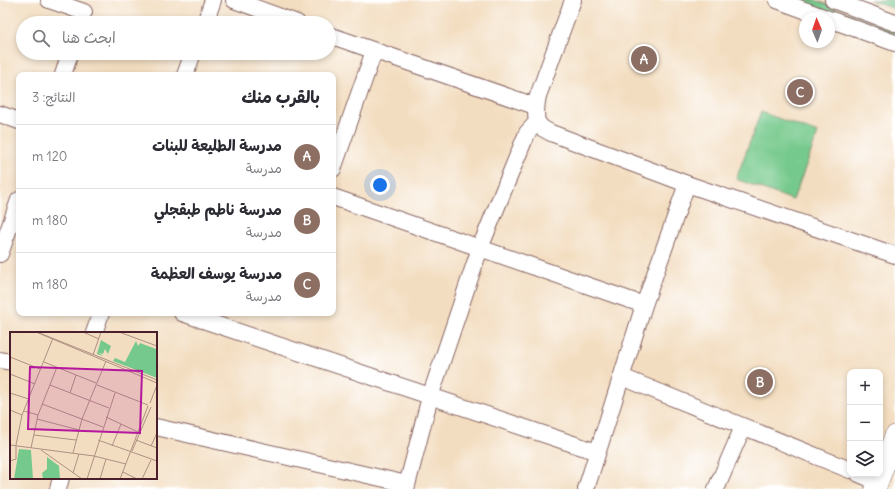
<!DOCTYPE html>
<html lang="ar">
<head>
<meta charset="utf-8">
<style>
  :root { --surface:#fff; --page:#f2f2f3; --text:#2b2b33; --muted:#7c7c81; --line:#e1e1e2; --accent:#7c3aed }
  body { margin:0; font-family:Delius,"Playpen Sans Arabic",sans-serif; background:var(--page); color:var(--text); direction:rtl }
  .controls { position:absolute; right:12px; bottom:12px; display:grid; overflow:hidden; border-radius:8px; box-shadow:0 2px 6px #0003 }
  .controls button { width:36px; height:36px; display:grid; place-items:center; padding:0; border:0; border-bottom:1px solid var(--line); background:var(--surface); color:var(--text); font:20px sans-serif }
  .compass { position:absolute; left:799px; top:12px; width:36px; height:36px; border-radius:50%; background:var(--surface); box-shadow:0 2px 6px #0003; rotate:358deg }
  .you { position:absolute; left:380px; top:185px; width:14px; height:14px; margin:-10px; border:3px solid #fff; border-radius:50%; background:#1a73e8; box-shadow:0 0 0 6px #1a73e833 }
  .badge { display:grid; place-items:center; width:26px; height:26px; border-radius:50%; background:var(--accent); color:#fff; font-size:13px; font-weight:700 }
  .pin { position:absolute; translate:-50% -50%; border:2px solid #fff; box-shadow:0 1px 4px #0006 }
  .list { margin:0; padding:0; list-style:none }
  h2 { display:flex; justify-content:space-between; align-items:center; height:52px; margin:0; padding:0 16px; font-size:17px }
  h2 small { font-size:13px; font-weight:400; color:var(--muted) }
  .list li { display:grid; grid-template-columns:26px 1fr auto; gap:12px; align-items:center; box-sizing:border-box; height:64px; padding:0 16px; border-top:1px solid var(--line) }
  .list b { display:block; font-size:15px; white-space:nowrap }
  .list p { margin:0; font-size:13px; white-space:nowrap; color:var(--muted) }
  .list em { font-size:13px; font-style:normal; color:var(--muted) }
  .icon { flex:none; width:22px; height:22px; fill:none; stroke:currentColor; stroke-width:2; stroke-linecap:round; stroke-linejoin:round }
  .map { position:relative; flex:none; width:895px; height:489px; overflow:hidden; direction:ltr }
  .search { position:absolute; background:var(--surface); box-shadow:0 2px 6px #0003; left:16px; top:16px; width:320px; height:44px; display:flex; align-items:center; gap:10px; box-sizing:border-box; padding:0 14px; border-radius:22px; color:var(--muted); font-size:15px }
  .panel { position:absolute; background:var(--surface); box-shadow:0 2px 6px #0003; left:16px; top:72px; width:320px; height:244px; border-radius:8px; direction:rtl }
  .map>svg:first-child { display:block }
  .green { fill:#76c98c; stroke:#60745c }
  .lines { fill:none; stroke-linecap:round; stroke-linejoin:round }
  .minor-casing { stroke:#85625f; stroke-width:18 }
  .major-casing { stroke:#85625f; stroke-width:22 }
  .minor { stroke:#fff; stroke-width:16 }
  .major { stroke:#fff; stroke-width:21 }
  .inset-road { fill:none; stroke:#af9184; stroke-width:1 }
  .view { fill:#b5179e; fill-opacity:0.15; stroke:#b5179e; stroke-width:2 }
  .inset-edge { fill:none; stroke:#4a1f2b; stroke-width:2 }
</style>
</head>
<body>
<div class="map">
<svg width="895" height="489" viewBox="0 0 895 489">
  <rect width="100%" height="100%" fill="#fff"/>
  <filter id="ink" filterUnits="userSpaceOnUse"><feTurbulence type="fractalNoise" baseFrequency=".025" numOctaves="2"/><feDisplacementMap in="SourceGraphic" scale="8" xChannelSelector="R" yChannelSelector="G"/><feConvolveMatrix kernelMatrix="1 2 1 2 8 2 1 2 1" color-interpolation-filters="sRGB"/></filter>
  <filter id="wash" filterUnits="userSpaceOnUse"><feTurbulence type="fractalNoise" baseFrequency=".012" numOctaves="4" result="noise"/><feDisplacementMap in="SourceGraphic" scale="16" xChannelSelector="R" yChannelSelector="G"/><feGaussianBlur stdDeviation="0.9" result="paint"/><feColorMatrix in="noise" values="0 0 0 0 0 0 0 0 0 0 0 0 0 0 0 0 0 1.4 0 .05"/><feComposite in="paint" operator="in"/></filter>
  <g filter="url(#wash)">
    <rect width="100%" height="100%" fill="#f3ddc0"/>
    <path class="green" d="M797,0H815L895,30V36Z
      M870,0H895V9Z
      M761,112L818,133L793,200L736,179Z"/>
  </g>
  <g filter="url(#ink)">
    <g class="lines">
      <g class="minor-casing">
        <path id="minor" d="M49,0L84,12
          M234,0L297,23
          M777,0L826,18
          M833,0L895,23
          M829,19L895,43
          M205,23L213,0
          M329,35L535,106
          M63,75L70,53
          M185,75L193,53
          M0,114L19,121
          M537,122L542,128L551,133L687,184L895,255
          M333,169L374,51
          M333,197L644,305
          M0,254L19,200
          M182,313L597,452
          M94,333L101,313
          M0,360L11,362
          M622,377L850,470
          M156,427L407,484
          M859,474L878,482
          M58,489L61,478
          M406,489L430,397L480,248L527,133L537,122C535,112 536,105 538,96L573,0
          M586,489L644,305L687,184
          M716,489L743,427"/>
      </g>
      <g class="major-casing">
        <path id="major" d="M875,489L895,436"/>
      </g>
      <use href="#minor" class="minor"/>
      <use href="#major" class="major"/>
    </g>
  </g>
  <g transform="translate(10 332)">
    <rect width="147" height="147" fill="#f3ddc0"/>
    <path d="M91,8L101,14L98,22L95,17L93,22L89,21L93,24L87,22ZM126,9L128,14L130,11L146,17L147,46L103,29L105,26L115,30ZM9,117L21,118L23,147H4ZM37,125L49,134L50,147H33L32,141L37,137Z" fill="#76c98c"/>
    <path class="inset-road" d="M26,0L147,51M27,0L147,48M73,0L89,7M109,0L147,14M83,23L91,0M0,25L30,37M34,30L86,51M0,42L25,52M40,53L99,76M87,53L138,73M0,61L19,67M60,61L66,43M140,71L147,53M32,72L93,95M0,78L12,83M14,79L28,83M96,85L128,100M27,87L69,98M24,103L66,108M88,108L147,129M126,108L147,116M0,113L84,124L116,132M102,114L111,92M141,114L147,101M21,116L28,83L47,35M31,118L72,147M122,119L141,75M63,121L72,87L96,29M0,129L6,127V113L12,83L43,6M113,140L127,147M63,141L69,122M77,147L105,61M90,147L96,127M110,147L138,74M132,147L141,128"/>
    <path class="view" d="M20,35L132,39L130,101L18,97Z"/>
    <rect width="147" height="147" class="inset-edge"/>
  </g>
</svg>
<div class="controls">
<button>+</button>
<button>−</button>
<button><svg class="icon" aria-label="layers" viewBox="0 0 24 24"><path d="M12 4l9 5-9 5-9-5zM3 14l9 5 9-5"/></svg></button>
</div>
<svg class="compass" viewBox="-18 -18 36 36"><path d="M0-13l5 13h-10z" fill="#e53935"/><path d="M0 13l5-13h-10z" fill="#7c7c81"/></svg>
<div class="you"></div>
<div class="pin badge" style="left:644px;top:59px;background:#8d6e63">A</div>
<div class="pin badge" style="left:760px;top:382px;background:#8d6e63">B</div>
<div class="pin badge" style="left:800px;top:92px;background:#8d6e63">C</div>
<div class="search"><svg class="icon" aria-label="search" viewBox="0 0 24 24"><circle cx="10" cy="10" r="6"/><path d="M15 15l6 6"/></svg>ابحث هنا</div>
<section class="panel">
<h2>بالقرب منك<small>النتائج: 3</small></h2>
<ul class="list">
<li><span class="badge" style="background:#8d6e63">A</span><div><b>مدرسة الطليعة للبنات</b><p>مدرسة</p></div><em>120 m</em></li>
<li><span class="badge" style="background:#8d6e63">B</span><div><b>مدرسة ناطم طبقجلي</b><p>مدرسة</p></div><em>180 m</em></li>
<li><span class="badge" style="background:#8d6e63">C</span><div><b>مدرسة يوسف العظمة</b><p>مدرسة</p></div><em>180 m</em></li>
</ul>
</section>
</div>
</body>
</html>
